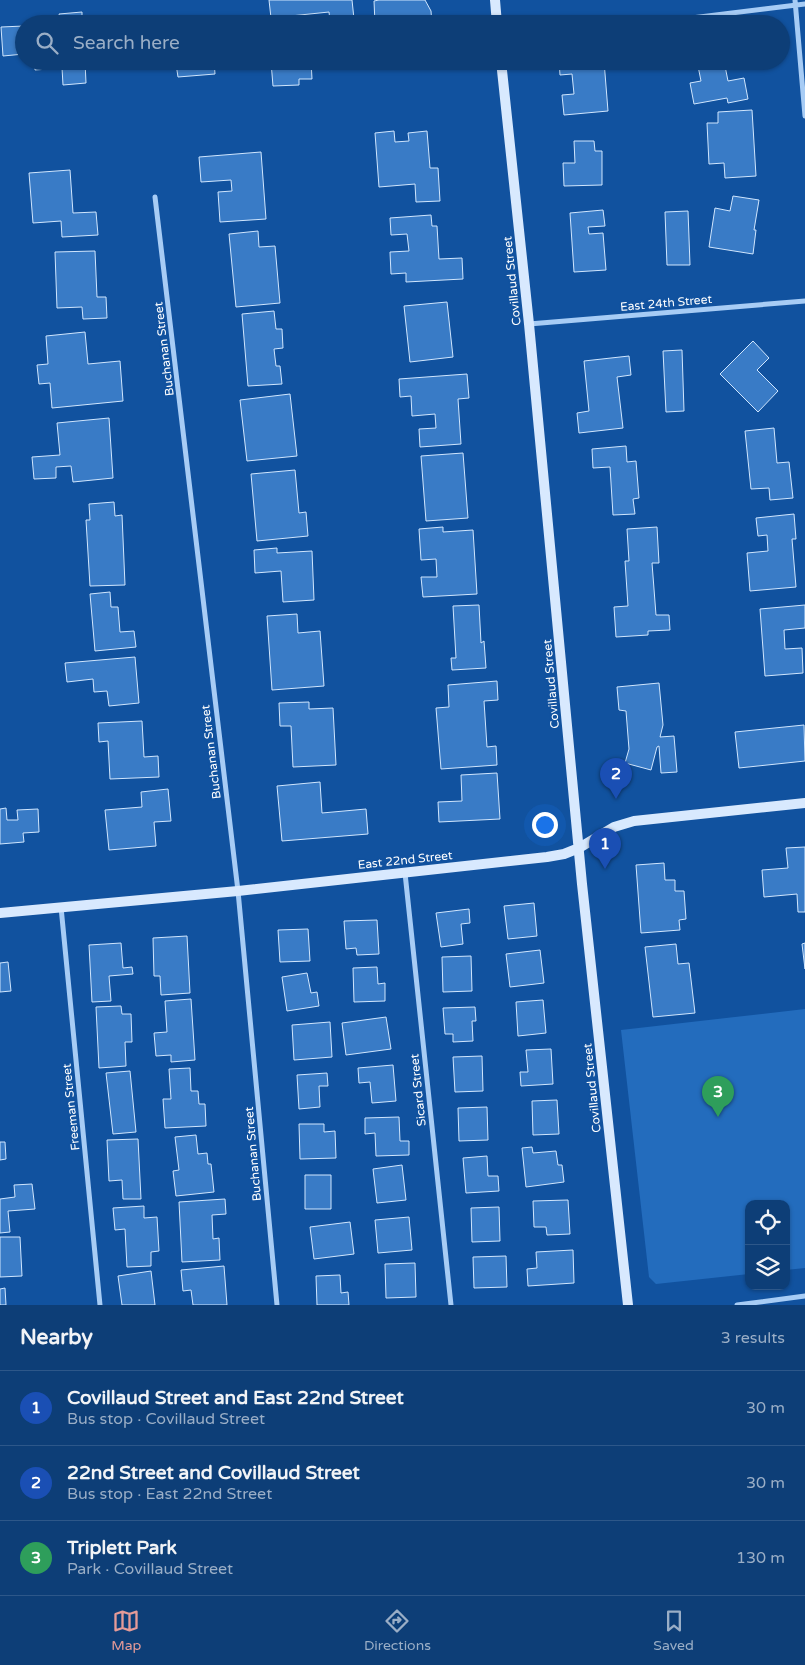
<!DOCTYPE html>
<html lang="en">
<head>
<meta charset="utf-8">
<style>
  :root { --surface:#0d3e77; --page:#16457c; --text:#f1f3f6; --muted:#9aaec6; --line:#2d5789; --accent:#e69b98 }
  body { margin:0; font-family:"Varela Round",sans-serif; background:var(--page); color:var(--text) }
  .controls { position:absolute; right:15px; bottom:15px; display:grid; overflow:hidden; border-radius:10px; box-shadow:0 1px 4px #0004 }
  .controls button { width:45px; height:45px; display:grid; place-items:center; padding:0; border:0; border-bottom:1px solid var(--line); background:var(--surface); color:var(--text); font:25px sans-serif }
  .you { position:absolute; left:544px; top:824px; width:18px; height:18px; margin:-12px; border:4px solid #fff; border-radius:50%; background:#1a73e8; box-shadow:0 0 0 8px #1a73e833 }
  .badge { display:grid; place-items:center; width:32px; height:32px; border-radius:50%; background:var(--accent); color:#fff; font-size:16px; font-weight:700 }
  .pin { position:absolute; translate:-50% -41px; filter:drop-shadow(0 1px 2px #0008) }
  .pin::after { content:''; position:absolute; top:26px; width:18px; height:15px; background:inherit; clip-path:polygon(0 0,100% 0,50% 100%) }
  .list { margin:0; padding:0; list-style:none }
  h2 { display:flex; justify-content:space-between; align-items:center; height:65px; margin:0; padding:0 20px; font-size:21px }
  h2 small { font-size:16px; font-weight:400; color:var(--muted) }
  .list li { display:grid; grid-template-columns:32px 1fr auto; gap:15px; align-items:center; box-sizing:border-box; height:75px; padding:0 20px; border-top:1px solid var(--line) }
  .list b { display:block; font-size:19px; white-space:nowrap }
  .list p { margin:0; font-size:16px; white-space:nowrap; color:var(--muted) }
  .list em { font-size:16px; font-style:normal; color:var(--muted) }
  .icon { flex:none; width:28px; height:28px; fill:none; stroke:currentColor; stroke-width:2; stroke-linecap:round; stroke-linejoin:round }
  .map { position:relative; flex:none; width:805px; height:1305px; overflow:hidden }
  .search { position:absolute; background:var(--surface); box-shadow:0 1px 4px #0004; left:15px; right:15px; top:15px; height:55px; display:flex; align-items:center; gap:12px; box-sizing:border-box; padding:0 18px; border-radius:28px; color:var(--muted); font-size:19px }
  .sheet { height:290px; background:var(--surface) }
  nav { display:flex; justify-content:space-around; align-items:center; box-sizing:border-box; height:70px; border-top:1px solid var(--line); background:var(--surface); font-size:14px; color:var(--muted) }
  nav a { display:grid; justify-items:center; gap:2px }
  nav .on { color:var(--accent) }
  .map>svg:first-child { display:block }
  .green { fill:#236cbd }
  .building { fill:#397bc6; stroke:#d0e6fe }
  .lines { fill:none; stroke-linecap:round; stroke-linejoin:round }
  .street { stroke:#a7ccf5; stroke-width:5 }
  .secondary { stroke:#d8e9fe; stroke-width:10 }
  .labels { text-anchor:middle; stroke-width:4; stroke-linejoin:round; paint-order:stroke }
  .street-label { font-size:12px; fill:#fff; stroke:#11529f }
</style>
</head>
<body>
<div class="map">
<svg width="805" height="1305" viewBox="0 0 805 1305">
  <rect width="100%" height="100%" fill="#11529f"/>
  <path class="green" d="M805,1009V1268L786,1270V1204H749V1274L656,1284L649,1277L621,1030Z"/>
  <path class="building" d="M269,0H352L354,19L330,21L329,12L271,18Z
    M379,0H425L431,11L432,24H409V21L375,24L374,1Z
    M82,12V24H25V22L60,19L59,14Z
    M156,17V24H114V21Z
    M267,22H292V24H267Z
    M24,26V54L3,56L1,27Z
    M35,61H85L86,83L63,85L62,68L35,70Z
    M118,61H214L215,74L178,77L176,64L118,69Z
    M311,61L312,79H299V85L273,86L271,62Z
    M559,61H604L608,111L564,115L562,95L574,94L572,74L560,75Z
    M697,61H724L728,81L744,78L748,99L728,103L727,98L694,104L690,83L701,81Z
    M752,110L756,176L725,178L724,163L709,164L707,123H718V112Z
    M394,131L395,142L409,141L408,133L427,131L430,168H438L440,201L416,202L415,184L379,187L375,133Z
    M574,141H594L595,151H602V185L564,186L563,163H575Z
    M261,152L266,219L220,222L218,192L232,191L231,180L201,182L199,157Z
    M70,170L73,213L96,212L98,235L62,237L61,221L33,223L29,173Z
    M733,196L759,200L754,230H756L753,254L709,247L715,208L730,211Z
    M603,210L605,226L588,227L589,234L603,233L606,270L574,272L570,213Z
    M688,211L690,265H667L665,212Z
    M431,215L432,226H437L439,259L462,258L463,279L406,282V273L391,274L390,252L409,251L407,234L391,235L390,218Z
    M258,231L259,247L275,246L280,303L236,307L229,234Z
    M95,251L97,297H106L107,318L83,319L82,307L57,308L55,252Z
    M447,302L453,357L410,362L404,306Z
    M274,311L276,329H282L283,348L274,349L276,366H280L282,384L248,386L242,314Z
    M85,332L88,364L120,361L123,401L52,408L50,383L39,384L37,365L48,364L46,336Z
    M753,341L769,358L757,370L778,391L758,412L720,374Z
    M682,350L684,411L666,412L663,351Z
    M629,356L631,375L617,377L623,428L579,433L577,413L589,411L584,361Z
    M467,374L469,398L458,399L461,444L420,447L419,429L436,428L435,414L412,416L411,396L400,397L399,379Z
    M290,394L297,456L247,461L240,400Z
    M109,418L113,478L73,482L71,466L56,467V478L34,479L32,457L60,455L57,423Z
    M774,428L777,463L789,462L793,498L770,500L769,488L751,489L745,431Z
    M626,446L627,462L636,461L639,498L633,499L635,514L613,515L610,467L593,468L592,449Z
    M463,453L468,518L426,521L421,456Z
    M295,470L299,513L306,512L308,536L257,541L251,474Z
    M114,502L115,516L122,515L125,585L90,586L86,520H90L89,504Z
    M794,514L796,539H792L796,587L750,591L747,553L768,551L767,535L758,536L756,518Z
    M443,527V532L473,530L477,594L423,597L421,577H437L436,559L421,560L419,529Z
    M657,527L659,563H652L656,615H669L670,630L648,631V635L616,637L614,607L628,606L625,561H629L627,529Z
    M277,548V553L312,551L314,600L283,602L281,571L255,573L254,550Z
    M110,592L111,607H118L120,632L134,631L136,647L95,651L90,594Z
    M479,605L481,643L484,641L486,668L452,670L451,658H456L453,606Z
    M805,605V628L784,630L785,649L802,648L803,673L765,676L760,609Z
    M297,614L298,633L320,631L324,686L272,690L267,616Z
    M135,657L139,703L109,706L107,691L94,692L93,679L67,682L65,663Z
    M497,681L498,700L484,701L487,747L496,746L497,765L441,769L436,708L449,707L448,685Z
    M659,683L663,725L660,737L674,736L677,772L661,773L659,746L657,747L651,770L625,763L629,749L626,711L619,710L617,687Z
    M309,702V709L333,708L336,765L293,767L291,726H280L279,703Z
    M142,721L144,757L158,756L159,777L110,779L108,741L99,742L98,723Z
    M804,725L805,761L739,768L735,732Z
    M497,773L500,819L439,822L438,802L462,801L461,775Z
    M320,782L322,813L366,809L368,834L282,841L277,786Z
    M168,789L171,821L154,822L156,846L109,850L105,810L142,807L141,792Z
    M6,808L7,820H18L17,810L38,809L39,832L23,833L24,842L0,844V809Z
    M805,847V912H798L797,894L764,897L762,870L788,868L786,848Z
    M664,863L665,880H675V891H684L686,919L679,920L680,930L641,933L636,865Z
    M534,903L537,936L508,939L504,906Z
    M469,909L470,923L461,924L463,944L441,947L436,913Z
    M377,920L379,954L357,955L356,948L346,949L344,921Z
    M308,929L310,961L280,962L278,930Z
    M187,936L190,993L161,995L160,976H154L153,938Z
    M121,943L123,968L132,967L133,974L109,976L111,1001L92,1002L89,945Z
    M805,943V969L802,944Z
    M676,944L678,964L689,963L695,1013L653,1017L645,947Z
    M540,950L544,983L510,987L506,954Z
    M471,956L472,991L443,992L442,957Z
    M8,962L11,991L0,992V963Z
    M377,967L378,984L385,983V1001L354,1002L353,968Z
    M307,973L311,993L317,992L319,1006L287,1011L282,977Z
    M191,999L195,1060L171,1062V1055L156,1056L154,1033L167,1032L165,1001Z
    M543,1000L546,1033L518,1036L516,1002Z
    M121,1006L122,1014H131L132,1042H125L126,1066L99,1068L96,1007Z
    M475,1007L476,1021H472L473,1041L453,1042V1034H445L443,1008Z
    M386,1017L391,1049L346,1055L342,1023Z
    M330,1022L332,1057L294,1060L292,1025Z
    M551,1049L553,1084L521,1086L520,1072H528L526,1050Z
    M482,1056L483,1091L455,1092L453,1057Z
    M393,1065L396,1101L372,1103L370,1082L359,1083L358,1068Z
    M190,1068L191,1091H198L199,1104H205L206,1126L165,1128L163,1099H171L169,1069Z
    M130,1071L136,1132L113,1134L106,1073Z
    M327,1073L328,1086H319L320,1107L299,1109L297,1075Z
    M557,1100L559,1134L533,1135L532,1101Z
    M487,1107L488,1140L459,1141L458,1108Z
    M399,1117L400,1141H409V1155L376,1156L375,1133L365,1134V1118Z
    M299,1124H324V1132L335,1131L336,1158L300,1159Z
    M196,1135L198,1154L207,1153L208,1164H211L214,1192L176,1196L173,1171L179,1170L175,1137Z
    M138,1139L141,1199H123L122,1180L109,1181L107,1140Z
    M0,1142H5L6,1159L0,1160Z
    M532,1147L533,1153L556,1151L558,1165H562L564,1182L526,1187L522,1148Z
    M487,1156L488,1176H498L499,1191L466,1193L463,1158Z
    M402,1165L406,1200L377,1203L373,1169Z
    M305,1175H331V1209H305Z
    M32,1184L35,1209L8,1211L10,1232L0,1233V1199L15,1197L14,1185Z
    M225,1199L226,1214L212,1215L213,1239L219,1238L220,1260L182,1262L179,1202Z
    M568,1200L570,1234L547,1235L546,1227H534L533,1201Z
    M144,1206V1218L157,1217L159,1251L151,1252V1266L127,1267L125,1229L115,1230L113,1208Z
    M499,1207L500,1241L472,1242L471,1208Z
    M409,1217L412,1250L378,1253L375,1220Z
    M350,1222L354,1254L314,1259L310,1227Z
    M0,1237H20L22,1276L0,1277Z
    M573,1250L574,1283L528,1286L527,1269L537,1268L536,1252Z
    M506,1256L507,1287L474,1288L473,1257Z
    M415,1263L416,1297L386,1298L385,1264Z
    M224,1266L227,1305H193L191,1290L183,1291L181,1270Z
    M151,1271L155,1305H122L118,1276Z
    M340,1275L341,1293L348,1292L349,1305H317L316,1276Z
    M5,1288L6,1305H0V1289Z"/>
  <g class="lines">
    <path class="street" d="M795,0L805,116
      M643,24L805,4
      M155,197L238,891L277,1305
      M529,324L805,301
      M405,873L451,1305
      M61,907L100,1305
      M737,1305L805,1296"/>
    <path class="secondary" d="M495,0L497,24
      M501,61L529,324L582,884L628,1305
      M0,913L238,891L547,857L564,854L579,848L614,827L634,821L805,803"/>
  </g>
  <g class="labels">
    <g class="street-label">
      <text transform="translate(512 281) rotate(-96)" y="4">Covillaud Street</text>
      <text transform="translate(666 303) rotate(-5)" y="4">East 24th Street</text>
      <text transform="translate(164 349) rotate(-97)" y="4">Buchanan Street</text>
      <text transform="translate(551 684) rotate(-95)" y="4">Covillaud Street</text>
      <text transform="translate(211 752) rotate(-97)" y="4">Buchanan Street</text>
      <text transform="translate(405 860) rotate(-6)" y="4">East 22nd Street</text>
      <text transform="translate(592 1088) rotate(-96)" y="4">Covillaud Street</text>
      <text transform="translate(418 1090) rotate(-96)" y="4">Sicard Street</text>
      <text transform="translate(71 1107) rotate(-96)" y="4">Freeman Street</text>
      <text transform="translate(253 1154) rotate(-95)" y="4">Buchanan Street</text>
    </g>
  </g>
</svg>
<div class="controls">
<button><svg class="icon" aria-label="locate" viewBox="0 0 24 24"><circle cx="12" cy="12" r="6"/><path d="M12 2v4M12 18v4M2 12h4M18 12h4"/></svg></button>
<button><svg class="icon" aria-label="layers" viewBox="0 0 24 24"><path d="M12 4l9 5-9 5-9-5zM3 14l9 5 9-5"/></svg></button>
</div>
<div class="you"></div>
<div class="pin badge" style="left:605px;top:869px;background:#1a4fb4">1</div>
<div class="pin badge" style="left:616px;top:799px;background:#1a4fb4">2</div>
<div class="pin badge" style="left:718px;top:1117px;background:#2e9e5b">3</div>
<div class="search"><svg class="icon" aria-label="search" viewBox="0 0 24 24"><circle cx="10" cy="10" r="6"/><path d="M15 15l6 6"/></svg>Search here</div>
</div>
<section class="sheet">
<h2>Nearby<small>3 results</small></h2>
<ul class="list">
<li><span class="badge" style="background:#1a4fb4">1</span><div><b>Covillaud Street and East 22nd Street</b><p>Bus stop · Covillaud Street</p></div><em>30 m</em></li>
<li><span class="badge" style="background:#1a4fb4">2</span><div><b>22nd Street and Covillaud Street</b><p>Bus stop · East 22nd Street</p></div><em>30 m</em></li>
<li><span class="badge" style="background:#2e9e5b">3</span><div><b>Triplett Park</b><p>Park · Covillaud Street</p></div><em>130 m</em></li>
</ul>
</section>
<nav>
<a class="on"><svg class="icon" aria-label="map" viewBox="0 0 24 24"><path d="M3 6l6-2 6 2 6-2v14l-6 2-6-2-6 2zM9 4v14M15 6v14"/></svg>Map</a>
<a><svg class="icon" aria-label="directions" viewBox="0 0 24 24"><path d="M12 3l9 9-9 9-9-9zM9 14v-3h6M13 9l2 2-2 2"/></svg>Directions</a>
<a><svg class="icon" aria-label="saved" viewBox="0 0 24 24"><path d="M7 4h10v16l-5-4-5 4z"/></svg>Saved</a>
</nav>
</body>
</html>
